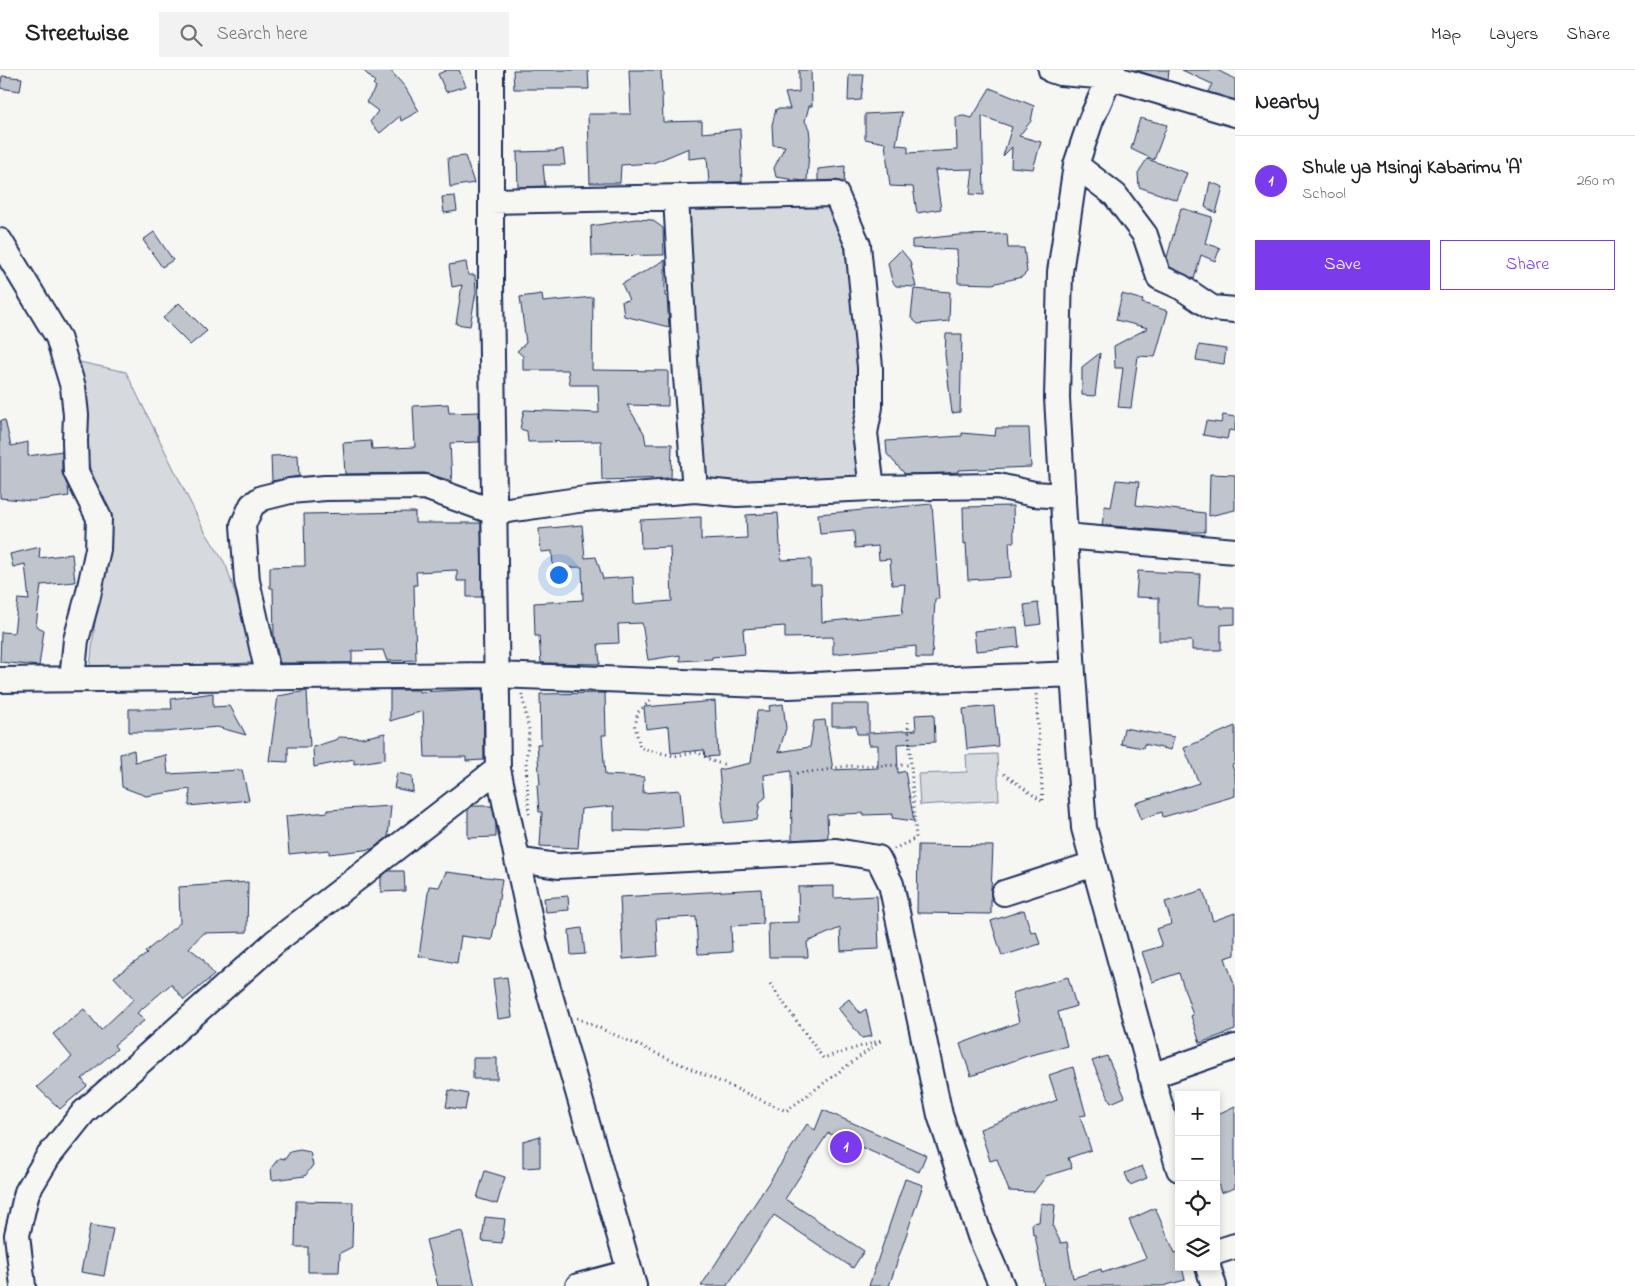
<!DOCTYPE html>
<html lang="en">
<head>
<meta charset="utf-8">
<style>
  :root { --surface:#fff; --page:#f2f2f2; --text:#202124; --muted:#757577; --line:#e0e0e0; --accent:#7c3aed }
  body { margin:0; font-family:"Indie Flower",sans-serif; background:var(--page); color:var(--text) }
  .controls { position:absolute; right:15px; bottom:15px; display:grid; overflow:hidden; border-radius:0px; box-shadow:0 2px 8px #0003 }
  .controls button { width:45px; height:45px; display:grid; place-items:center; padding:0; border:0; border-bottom:1px solid var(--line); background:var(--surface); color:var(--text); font:25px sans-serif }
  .you { position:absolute; left:558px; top:504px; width:18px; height:18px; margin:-12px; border:4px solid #fff; border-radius:50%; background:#1a73e8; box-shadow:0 0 0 8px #1a73e833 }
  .badge { display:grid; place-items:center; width:32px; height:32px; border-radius:50%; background:var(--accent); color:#fff; font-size:16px; font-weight:700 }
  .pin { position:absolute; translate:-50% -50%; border:2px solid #fff; box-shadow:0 1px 5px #0006 }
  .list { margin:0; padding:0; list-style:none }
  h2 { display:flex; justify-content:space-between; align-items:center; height:65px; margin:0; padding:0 20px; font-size:21px }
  h2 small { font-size:16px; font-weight:400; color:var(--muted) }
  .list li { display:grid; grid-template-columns:32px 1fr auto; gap:15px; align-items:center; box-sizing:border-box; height:90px; padding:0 20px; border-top:1px solid var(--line) }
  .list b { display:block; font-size:19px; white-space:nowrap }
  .list p { margin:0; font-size:16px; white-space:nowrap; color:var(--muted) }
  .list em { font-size:16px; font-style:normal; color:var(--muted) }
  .actions { display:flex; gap:10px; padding:15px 20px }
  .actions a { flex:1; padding:11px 0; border:1px solid var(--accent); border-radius:0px; text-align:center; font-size:18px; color:var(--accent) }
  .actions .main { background:var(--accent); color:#fff }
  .icon { flex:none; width:28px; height:28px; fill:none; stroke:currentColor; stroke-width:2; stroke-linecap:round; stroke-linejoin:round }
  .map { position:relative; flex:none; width:1235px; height:1216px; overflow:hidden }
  header { display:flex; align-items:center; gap:30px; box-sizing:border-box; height:70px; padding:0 25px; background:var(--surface); border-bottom:1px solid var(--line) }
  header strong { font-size:24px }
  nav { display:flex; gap:28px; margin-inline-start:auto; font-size:18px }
  .search { width:350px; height:45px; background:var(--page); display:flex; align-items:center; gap:12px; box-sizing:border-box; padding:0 18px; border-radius:0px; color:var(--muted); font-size:19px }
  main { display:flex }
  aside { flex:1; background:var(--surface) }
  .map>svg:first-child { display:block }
  .green { fill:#d6d9dd; stroke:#78849e }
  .building { fill:#c0c4cd; stroke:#1b2f5e }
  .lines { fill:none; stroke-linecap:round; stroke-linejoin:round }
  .minor-casing { stroke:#1b2f5e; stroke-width:28 }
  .path { stroke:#1b2f5e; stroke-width:3; stroke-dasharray:1 4; stroke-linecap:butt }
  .minor { stroke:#f6f6f2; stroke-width:24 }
</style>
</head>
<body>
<header>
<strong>Streetwise</strong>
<div class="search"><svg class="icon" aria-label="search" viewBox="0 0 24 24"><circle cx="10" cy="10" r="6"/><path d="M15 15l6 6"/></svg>Search here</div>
<nav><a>Map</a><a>Layers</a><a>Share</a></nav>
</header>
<main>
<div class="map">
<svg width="1235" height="1216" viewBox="0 0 1235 1216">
  <rect width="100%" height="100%" fill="#f6f6f2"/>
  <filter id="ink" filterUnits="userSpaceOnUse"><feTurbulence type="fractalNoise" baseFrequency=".02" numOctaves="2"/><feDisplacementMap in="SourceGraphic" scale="10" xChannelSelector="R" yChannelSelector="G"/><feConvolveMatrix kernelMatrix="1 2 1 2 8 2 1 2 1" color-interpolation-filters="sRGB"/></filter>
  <g filter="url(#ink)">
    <path class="green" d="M838,130L876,408L703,413L682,140Z
      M75,291L126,302L203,458L226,495L257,592L89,605L107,443L86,387Z
      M997,684L999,730L920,735L918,704L967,702L966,685Z"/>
    <path class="building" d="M363,0H390L405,17L419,41L401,51L400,46L380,63L370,52L378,41L366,32L376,17L373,14L375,12Z
      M447,0H459L466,16L446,22L438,4Z
      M513,0H588L589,19H514Z
      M629,0H661L663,52L702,51V63L740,59L742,112L709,113L707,87L689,89V78L653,93L621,95L620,113H590L588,44H631Z
      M799,0H811L812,36H809L805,51L809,59L810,68L807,110L803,111L776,107L774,98L785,76L773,75L772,55L776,39H790L785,23L799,22Z
      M1135,0H1169L1168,10Z
      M1182,0H1217L1235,9V30L1208,22L1212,14Z
      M849,5H864L861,30L848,31Z
      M2,6L22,8L20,21L0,18Z
      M990,18L1034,36L1031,51L1019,66L1041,72L1033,99L1011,97L1012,77L1003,86L1012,57L982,46L984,125L970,124L973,99L935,100L941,139L917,143L913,117L890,116L885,73L865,69V44L902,42L896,75L908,76V83L957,80L956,47L964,46L972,48Z
      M1140,48L1167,55L1154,90L1131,79Z
      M563,79L565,95H543L545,116L518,117L517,82L555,81Z
      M465,86L474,113L450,117L448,88Z
      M1147,89L1187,103L1177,130L1139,117L1138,103Z
      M845,96L844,113L836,110L818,111V99Z
      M1210,112L1223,117L1216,143L1205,137Z
      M455,126L457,141L444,143L442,127Z
      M1181,138L1212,147L1205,173L1220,178L1215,191L1201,185L1194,209L1170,197L1167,187Z
      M636,149L652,150L663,158L664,185L592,186L591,156Z
      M154,162L173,190L162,197L143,170Z
      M1007,164L1008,178H1024L1027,202L1022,207L992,214L958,213L957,180L912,178V170L959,165Z
      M901,180L910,191L916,217L896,216L892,211L888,193Z
      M665,190V226H667L669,257L624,246L622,231L629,230L622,214Z
      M466,192L468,205H475L476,222L470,256L456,254L462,215L452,217L449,195Z
      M914,219L950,222L949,251L918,254L911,248Z
      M542,224L543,232L593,227L592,300L668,301V336L627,335L644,363L646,374H672L671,408L602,410L601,371L528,372L527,361L520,359L524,340L599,343L598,315H570L568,300H523V286L517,281L526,273L520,227Z
      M1122,224L1143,230L1142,233L1168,241L1155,287L1138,286L1131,338L1118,337L1123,298H1115L1114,276L1148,258L1116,250Z
      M179,233L207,261L190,275L163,248Z
      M946,264H962L960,342L952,343L945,284Z
      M1199,275L1226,279L1224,294L1196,290Z
      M1100,283L1095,326L1082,325V297Z
      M448,334L449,343L479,342V372L450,373L452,411L425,403L345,404L343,373L371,371L372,379L415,377L413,336Z
      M1223,345L1235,347V361L1229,360L1227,369L1203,365L1206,351L1221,353Z
      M5,350L11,376L28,372V386L62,381V403L68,417L69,426L32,431L0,428V351Z
      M996,358H1029L1031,397L958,400V402L946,403L905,404L887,384L886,371L962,366V363L995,366Z
      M298,385L299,406L272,411L271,386Z
      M1210,404L1235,405V440L1209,446Z
      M1116,410L1139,412L1136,435L1205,443V462H1181L1102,455L1105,436L1111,437Z
      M932,434L939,529H935L932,588H916V576L833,584V567L785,568V556L743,559L745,584L712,587V589L680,591V585L648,590L642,553L618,554L619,573L598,574L600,594L541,593L539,566H535L534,533L583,530L582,497L553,498L552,481L541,482L539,459L582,455L585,488L596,487L603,509L633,507L634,534L672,531L670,477L641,478L640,450L701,447V470L747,468L746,445L778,443L781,490L811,489V514H821L822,552L902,544L905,514L892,515L890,489L879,490L878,476L855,478L854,461L820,464L818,444Z
      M1013,436L1014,472H1009L1011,507L968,510L966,473L964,474L963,437Z
      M415,442V453H481L482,527H467V511H457V500L416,502L417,515H414L416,590L387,591L383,580L352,581V593H280L274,567L273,518H270V497L305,496L304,444Z
      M40,477L39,488L72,484L75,512L41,515L36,556L44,560L39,596L0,592L1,562L14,563L18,529L29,530L25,494L13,497L10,484Z
      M1138,501L1200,504L1198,536H1221V538H1235V554L1221,555V580H1192V571H1159V528L1136,527Z
      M1038,533L1041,554L1027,556L1024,535Z
      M1017,557L1019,577L976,581L974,561Z
      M483,619L484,690L466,691V687H425L423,641L390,651V620H419V622Z
      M307,621L310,677H288V692L269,691L278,626Z
      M213,623V637L230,636L246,665L217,657L164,662H129V639H172L171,629Z
      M605,623L606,665H602L605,705L644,707L643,723L680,720L683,757L650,760V761L614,760V736L581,739L578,778L540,776L542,742H539L537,715H540L537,674H541L540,624Z
      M715,631L718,686L705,687L704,680L671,683L669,656L646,659L644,637Z
      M783,634L786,658L779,682L810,677L814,651L825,650L833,700L878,698V675H869L868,664H857L856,656H832V634H869V663L916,660L915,645L934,644L935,672L897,674L898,703L905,701L914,751L892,748L893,744L864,745V743L827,745L828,768L792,770L791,701L764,705L766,727L760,732L757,750L724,753L719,700L751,693L757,641H770L769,636Z
      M994,636L998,676L967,679L963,639Z
      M1235,656V694L1232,695L1235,705V726L1163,747L1162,742L1141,749L1136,733L1199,713L1184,678Z
      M1124,658L1174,667L1171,680L1144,674L1143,678L1121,674Z
      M385,663V689L354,694V689L314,697L313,677L338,669V667L362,668Z
      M134,680L135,692L166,685L168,704L242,700L249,730L189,736L190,719L146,726L122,717L120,684Z
      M397,703L412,706L413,722L394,718Z
      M391,736L388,767L372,779L329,784V780L289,784L286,746L328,742V740Z
      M472,736H492L496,754V767L468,768V740Z
      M918,775L993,776L991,821V844L917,843Z
      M388,801H404L405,821L381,822V807Z
      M446,802L502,809L495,856H494L492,870L461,866L457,893L419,886L429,816L439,817Z
      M248,812L247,862L203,863L189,878L202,888L214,905L184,930L171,914L137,943L145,950L114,975L117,979L82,1009L87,1016L60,1039L37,1017L72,987L53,964L84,939L101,960L134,929L114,907L147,884L145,882L180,853L179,817Z
      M834,816V828L877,826L879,879L841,881L840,858L807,872L808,887H769L768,853L799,852L798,817Z
      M761,819L763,854L731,856L732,882L698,884L696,847L656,849L658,886L623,889L620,827Z
      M1203,820L1213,851L1235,843V885L1225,888L1235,917V960L1200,973L1191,946L1193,945L1179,903L1152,912L1142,882L1162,876L1156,859L1172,854L1165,832Z
      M568,826L569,840L546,842L544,828Z
      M1024,840L1031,862L1036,861L1040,874L1002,886L991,851Z
      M582,858L585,884L571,885L569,860Z
      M507,907L512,947L498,949L493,909Z
      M1068,907L1076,936L1058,942L1067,976L1027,986L971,1006L960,974L1019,952L1012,923Z
      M849,929L860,943L866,939L872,966L862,968L838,938Z
      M1107,986L1125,1027L1111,1033L1092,991Z
      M473,988H497V1009H473Z
      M1073,997L1086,1045L1080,1046L1091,1080L1068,1088L1072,1098L1046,1106L1034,1122L1009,1121L997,1089L990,1091L980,1059L1057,1030L1049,1005Z
      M449,1020L468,1024L465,1040L446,1037Z
      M1235,1036V1118L1221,1123L1216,1107V1045Z
      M823,1040L926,1085L919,1102L828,1063L785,1129L864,1181L853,1198L774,1145L727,1216H701L807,1054L815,1060Z
      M540,1066V1097L523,1098V1071Z
      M300,1080L310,1082L313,1095L305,1106L272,1110L271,1098L279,1088L285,1089L290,1082Z
      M1142,1096L1147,1108L1130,1115L1125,1103Z
      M485,1101L505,1107L497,1134L477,1128Z
      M905,1109L923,1115L889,1216H869Z
      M296,1131L353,1132L352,1177L340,1183L339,1202H308V1177H295Z
      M1041,1133L1055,1135L1053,1157L1061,1173L1067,1172L1073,1208L1101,1199L1102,1203L1146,1188L1129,1150L1155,1138L1175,1183L1179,1182V1197H1182L1185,1210L1163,1216H1044L1035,1165H1033L1032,1153L1039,1152Z
      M485,1147L505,1149L502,1173L482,1171Z
      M90,1155L113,1159L104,1206L81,1202Z
      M462,1161L475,1216H438L426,1170Z"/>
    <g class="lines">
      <g class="minor-casing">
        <path id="minor" d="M491,0V218L498,699L535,873L634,1216
          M1051,0L1060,3L1110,7L1235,44
          M1113,0L1091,50L1076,95L1060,202L1057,328L1073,604L1084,758L1155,1018L1179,1099
          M1076,95L1115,125L1145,165L1159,207L1181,217L1212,238L1235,240
          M676,127L686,307L695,420
          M491,131L836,124L858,175L870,297V337L865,363L872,418
          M0,171L58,267L73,317L76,345L75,371L76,402L99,448L98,479L88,526L76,570L72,609
          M1065,466L1235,481
          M269,608L247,511L243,455L252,435L262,428L290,421L325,418L425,417L494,442L585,429L695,420L737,424L872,418L998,416L1034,424L1063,426
          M0,610L496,605L789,616L1073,604
          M517,790L558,796L836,781L878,788L891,814L940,1045L980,1166L1002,1216
          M1004,823L1094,794
          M1151,1006L1235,977
          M1216,1182L1235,1176
          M1208,1197L1214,1216
          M23,1216L17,1165L27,1122L48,1087L84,1042L276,871L498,699
          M578,1216L630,1202"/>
      </g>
      <path class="path" d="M522,624L529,660L526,693L529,745
        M650,631L638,642L635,656L640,678L674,686L697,682L714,692L727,695
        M797,703L820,701L846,696L911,695
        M1004,704L1043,732L1036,623
        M894,779L916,768L908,652
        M577,948L786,1041L882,970L823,988L768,911"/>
      <use href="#minor" class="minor"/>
    </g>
  </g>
</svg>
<div class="controls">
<button>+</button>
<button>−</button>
<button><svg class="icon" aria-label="locate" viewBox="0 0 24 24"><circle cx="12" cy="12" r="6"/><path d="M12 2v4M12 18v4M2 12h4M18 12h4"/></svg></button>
<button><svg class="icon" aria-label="layers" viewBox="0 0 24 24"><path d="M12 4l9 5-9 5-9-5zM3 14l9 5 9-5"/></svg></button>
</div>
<div class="you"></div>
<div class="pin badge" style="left:846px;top:1077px">1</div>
</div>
<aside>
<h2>Nearby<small></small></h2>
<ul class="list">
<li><span class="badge">1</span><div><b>Shule ya Msingi Kabarimu 'A'</b><p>School</p></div><em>260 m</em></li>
</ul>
<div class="actions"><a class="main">Save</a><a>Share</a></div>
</aside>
</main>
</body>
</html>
